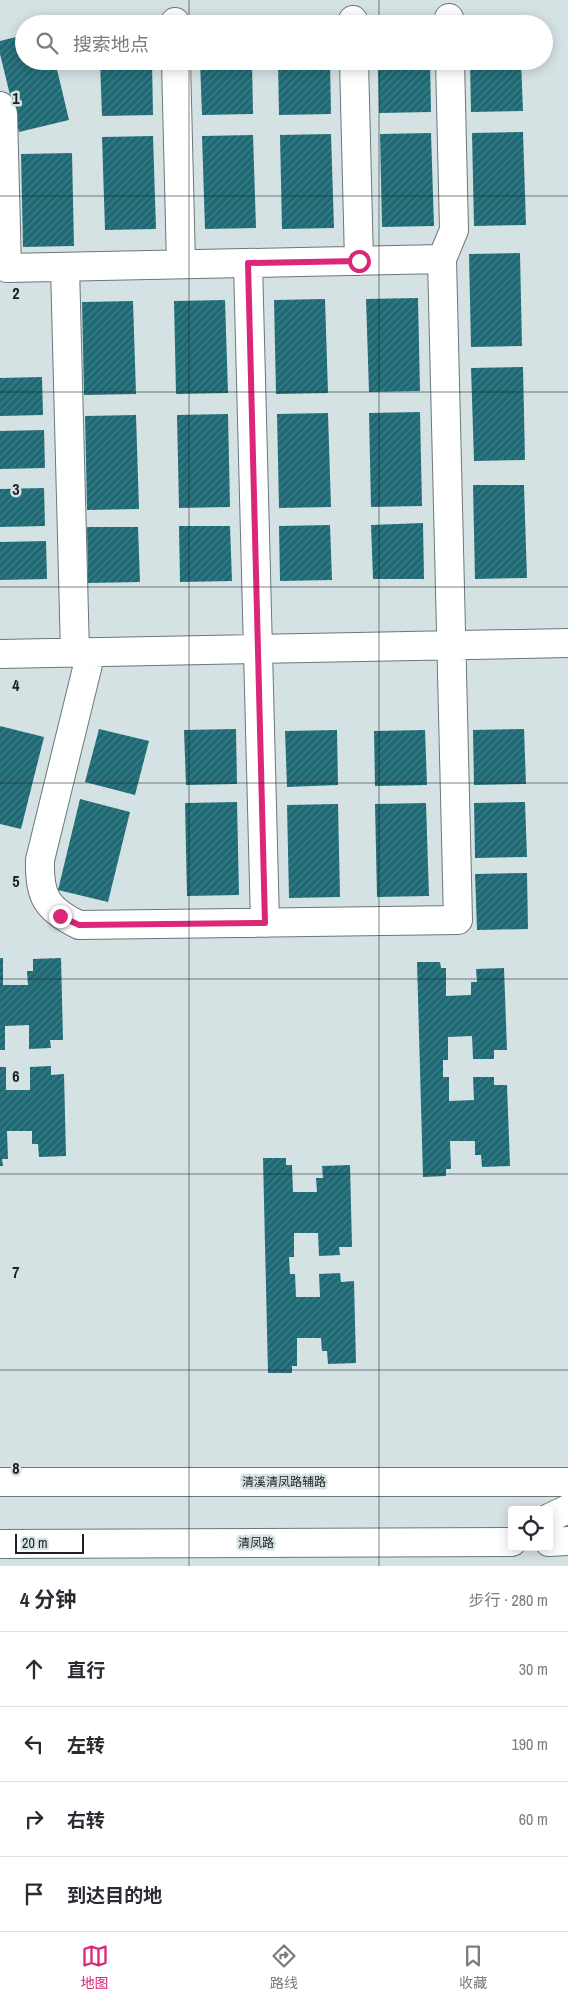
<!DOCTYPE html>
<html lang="zh">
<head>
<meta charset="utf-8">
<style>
  :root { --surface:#fff; --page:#f7f7f7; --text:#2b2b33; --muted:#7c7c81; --line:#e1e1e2; --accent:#db2777 }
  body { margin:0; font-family:"Archivo Narrow","Noto Sans SC",sans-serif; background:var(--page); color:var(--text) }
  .controls { position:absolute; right:15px; bottom:15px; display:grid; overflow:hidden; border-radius:5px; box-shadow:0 2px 12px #0003 }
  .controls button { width:45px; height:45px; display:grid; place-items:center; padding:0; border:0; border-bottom:1px solid var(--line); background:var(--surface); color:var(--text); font:25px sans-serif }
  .scale { position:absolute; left:15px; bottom:12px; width:69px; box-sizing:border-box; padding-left:5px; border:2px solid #1c2121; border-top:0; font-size:14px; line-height:18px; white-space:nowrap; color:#1c2121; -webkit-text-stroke:4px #d5e2e4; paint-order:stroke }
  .stop { position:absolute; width:15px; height:15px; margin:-11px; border:4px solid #db2777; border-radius:50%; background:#fff }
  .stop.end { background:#db2777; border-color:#fff; box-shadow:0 1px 5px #0008 }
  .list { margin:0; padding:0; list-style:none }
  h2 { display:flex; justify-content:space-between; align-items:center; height:65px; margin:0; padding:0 20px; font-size:21px }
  h2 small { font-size:16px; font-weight:400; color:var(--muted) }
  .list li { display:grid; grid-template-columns:32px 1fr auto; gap:15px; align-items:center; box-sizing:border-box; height:75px; padding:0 20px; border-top:1px solid var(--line) }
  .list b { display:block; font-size:19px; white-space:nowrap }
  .list em { font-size:16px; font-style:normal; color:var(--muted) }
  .icon { flex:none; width:28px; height:28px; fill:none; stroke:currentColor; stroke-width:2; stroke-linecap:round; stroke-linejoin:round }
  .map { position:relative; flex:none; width:568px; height:1566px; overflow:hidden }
  .search { position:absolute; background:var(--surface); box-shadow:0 2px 12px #0003; left:15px; right:15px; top:15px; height:55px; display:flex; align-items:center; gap:12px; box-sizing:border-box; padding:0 18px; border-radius:28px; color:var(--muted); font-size:19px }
  .sheet { height:365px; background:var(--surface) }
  nav { display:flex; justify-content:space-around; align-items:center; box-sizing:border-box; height:70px; border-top:1px solid var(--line); background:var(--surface); font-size:14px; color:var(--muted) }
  nav a { display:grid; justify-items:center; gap:2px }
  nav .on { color:var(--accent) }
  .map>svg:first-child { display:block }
  .building { fill:url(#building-hatch) }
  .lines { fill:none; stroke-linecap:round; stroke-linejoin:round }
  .minor-casing { stroke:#6b7779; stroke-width:30 }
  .major-casing { stroke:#6b7779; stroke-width:30 }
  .minor { stroke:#fff; stroke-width:28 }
  .major { stroke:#fff; stroke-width:28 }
  .route { stroke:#db2777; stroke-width:6 }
  .grid { fill:none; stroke:#1c2121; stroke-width:1; stroke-opacity:0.55 }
  .labels { text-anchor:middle; stroke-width:5; stroke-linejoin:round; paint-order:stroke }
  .street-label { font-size:12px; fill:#1c2121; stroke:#d5e2e4 }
  .grid-label { font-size:16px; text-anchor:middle; font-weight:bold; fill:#1c2121; stroke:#d5e2e4; stroke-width:5; stroke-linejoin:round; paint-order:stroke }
</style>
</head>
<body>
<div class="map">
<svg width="568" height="1566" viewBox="0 0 568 1566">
  <defs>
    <pattern id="building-hatch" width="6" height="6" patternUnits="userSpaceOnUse" patternTransform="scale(1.25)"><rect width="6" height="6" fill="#1d6a75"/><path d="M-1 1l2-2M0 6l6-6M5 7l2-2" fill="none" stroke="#447e87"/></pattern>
  </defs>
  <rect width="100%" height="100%" fill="#d5e2e4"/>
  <path class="building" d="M520,18L521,24H469V19Z
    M429,19V24H377V20Z
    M329,20V24H277V21Z
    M251,21V24H200L199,22Z
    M120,22H151V24H120Z
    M24,35V61H55L69,120L19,132L0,54V41Z
    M100,61H152L153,115L102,116Z
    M200,61H252L253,114L202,115Z
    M278,61H330L331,114L279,115Z
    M378,61H430L431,112L379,113Z
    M470,61H521L523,111L471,112Z
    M523,132L526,225L474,226L472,133Z
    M431,133L434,226L382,227L380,134Z
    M331,134L334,228L282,229L280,135Z
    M253,135L256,228L205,229L202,136Z
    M153,136L156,229L105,230L102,137Z
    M72,153L74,246L23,247L21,154Z
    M520,253L522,346L471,347L469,254Z
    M418,298L420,391L369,392L366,299Z
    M325,299L328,393L276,394L274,300Z
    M225,300L228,393L176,394L174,301Z
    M133,301L136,394L84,395L82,302Z
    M523,367L525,460L474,461L471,368Z
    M42,377L43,415L0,416V378Z
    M420,412L422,506L371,507L369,413Z
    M328,413L331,507L279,508L277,414Z
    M228,414L230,507L179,508L177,415Z
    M136,415L139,509L87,510L85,416Z
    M44,430L45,468L0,469V431Z
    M473,485H524L527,578L475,579Z
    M44,488L45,526L0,527V489Z
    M423,523L424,579H373L371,525Z
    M330,525L332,580L280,581L279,526Z
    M179,526H230L232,581L180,582Z
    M87,527H138L140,582L88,583Z
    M46,541L47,579L0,580V542Z
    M0,726L44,737L21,829L0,824Z
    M99,729L149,741L135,795L85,782Z
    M236,729L237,784L186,785L184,730Z
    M524,729L526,784L474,785L473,730Z
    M337,730L338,785L287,787L285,731Z
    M425,730L427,785L375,786L374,731Z
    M80,799L130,812L108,902L58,890Z
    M237,802L239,895L187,896L185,803Z
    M525,802L527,857L475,858L474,803Z
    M426,803L429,896L377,897L375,804Z
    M338,804L340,897L289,898L287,805Z
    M527,873L528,929L477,930L475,874Z
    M0,958H3V985H28L27,971H33V959L61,958L63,1040H50L51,1048L29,1049V1025L5,1026V1050H0Z
    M417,962H440L441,968H446V996L471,995V982H477L476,969L504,968L507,1050H494V1059H473L472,1036L448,1037V1060H443V1077H449V1101L474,1100L473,1077H494V1085H507L510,1166L482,1167L481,1155H475V1141H450L451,1169H446V1176L423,1177Z
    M51,1066V1075L64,1074L66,1156L39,1157L38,1144H32V1131H7L8,1159H2L3,1166H0V1067H6V1090H30V1067Z
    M263,1158H286V1165H292L293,1192H317L316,1178H323L322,1166L350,1165L352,1247H339L340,1255L319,1256L318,1233H294V1257H289L290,1274H295L296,1297H320L319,1274L340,1273L341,1282L354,1281L356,1363L328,1364L327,1351H322L321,1338H297V1366H292V1373H268Z"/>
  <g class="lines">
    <g class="minor-casing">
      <path id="minor" d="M449,18V24
        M353,20V24
        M175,22V24
        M176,61L181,264
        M354,61L359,261
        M0,106L3,114L7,268L442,259L458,920L79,925C46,909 39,896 40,860L91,652
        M442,259L454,230L450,61
        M248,263L265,923
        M65,267L75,653
        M0,654L568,643
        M0,1482H568"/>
    </g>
    <g class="major-casing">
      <path id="major" d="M549,1518L568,1509
        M549,1542L568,1541
        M0,1544L512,1542"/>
    </g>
    <use href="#minor" class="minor"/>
    <use href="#major" class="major"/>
  </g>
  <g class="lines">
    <path class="route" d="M60,916L79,925L265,923L248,263L359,261"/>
  </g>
  <path class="grid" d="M189,0V24M379,0V24M189,61V1566M379,61V1566M0,196H568M0,392H568M0,587H568M0,783H568M0,979H568M0,1174H568M0,1370H568"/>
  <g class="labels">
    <g class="street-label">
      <text x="284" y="1486">清溪清凤路辅路</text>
      <text x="256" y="1547">清凤路</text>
    </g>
  </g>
  <g class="grid-label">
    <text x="16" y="104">1</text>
    <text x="16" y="299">2</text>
    <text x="16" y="495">3</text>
    <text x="16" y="691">4</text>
    <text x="16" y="887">5</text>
    <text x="16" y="1082">6</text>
    <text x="16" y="1278">7</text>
    <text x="16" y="1474">8</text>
  </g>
</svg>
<div class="controls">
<button><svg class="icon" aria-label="locate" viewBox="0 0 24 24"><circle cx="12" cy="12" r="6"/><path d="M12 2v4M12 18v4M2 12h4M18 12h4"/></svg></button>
</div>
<div class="scale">20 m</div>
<div class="stop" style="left:359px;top:261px"></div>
<div class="stop end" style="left:60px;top:916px"></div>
<div class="search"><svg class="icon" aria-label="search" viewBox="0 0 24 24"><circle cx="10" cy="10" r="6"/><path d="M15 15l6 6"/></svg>搜索地点</div>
</div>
<section class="sheet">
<h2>4 分钟<small>步行 · 280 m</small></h2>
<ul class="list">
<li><svg class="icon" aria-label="ahead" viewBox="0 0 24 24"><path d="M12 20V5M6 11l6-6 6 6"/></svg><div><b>直行</b></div><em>30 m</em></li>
<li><svg class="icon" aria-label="left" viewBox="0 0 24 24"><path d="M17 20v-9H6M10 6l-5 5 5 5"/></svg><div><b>左转</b></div><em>190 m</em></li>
<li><svg class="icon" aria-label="right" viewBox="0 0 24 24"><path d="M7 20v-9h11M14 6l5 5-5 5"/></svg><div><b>右转</b></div><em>60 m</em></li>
<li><svg class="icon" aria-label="arrive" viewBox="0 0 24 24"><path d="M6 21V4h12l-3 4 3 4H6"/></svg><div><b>到达目的地</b></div></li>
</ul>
</section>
<nav>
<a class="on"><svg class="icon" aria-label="map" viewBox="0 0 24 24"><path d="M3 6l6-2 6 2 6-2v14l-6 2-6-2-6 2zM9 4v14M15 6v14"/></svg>地图</a>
<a><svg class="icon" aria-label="directions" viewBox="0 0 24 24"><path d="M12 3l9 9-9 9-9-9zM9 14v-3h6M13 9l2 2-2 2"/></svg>路线</a>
<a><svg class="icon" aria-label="saved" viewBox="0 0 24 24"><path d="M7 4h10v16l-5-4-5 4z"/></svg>收藏</a>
</nav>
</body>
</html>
